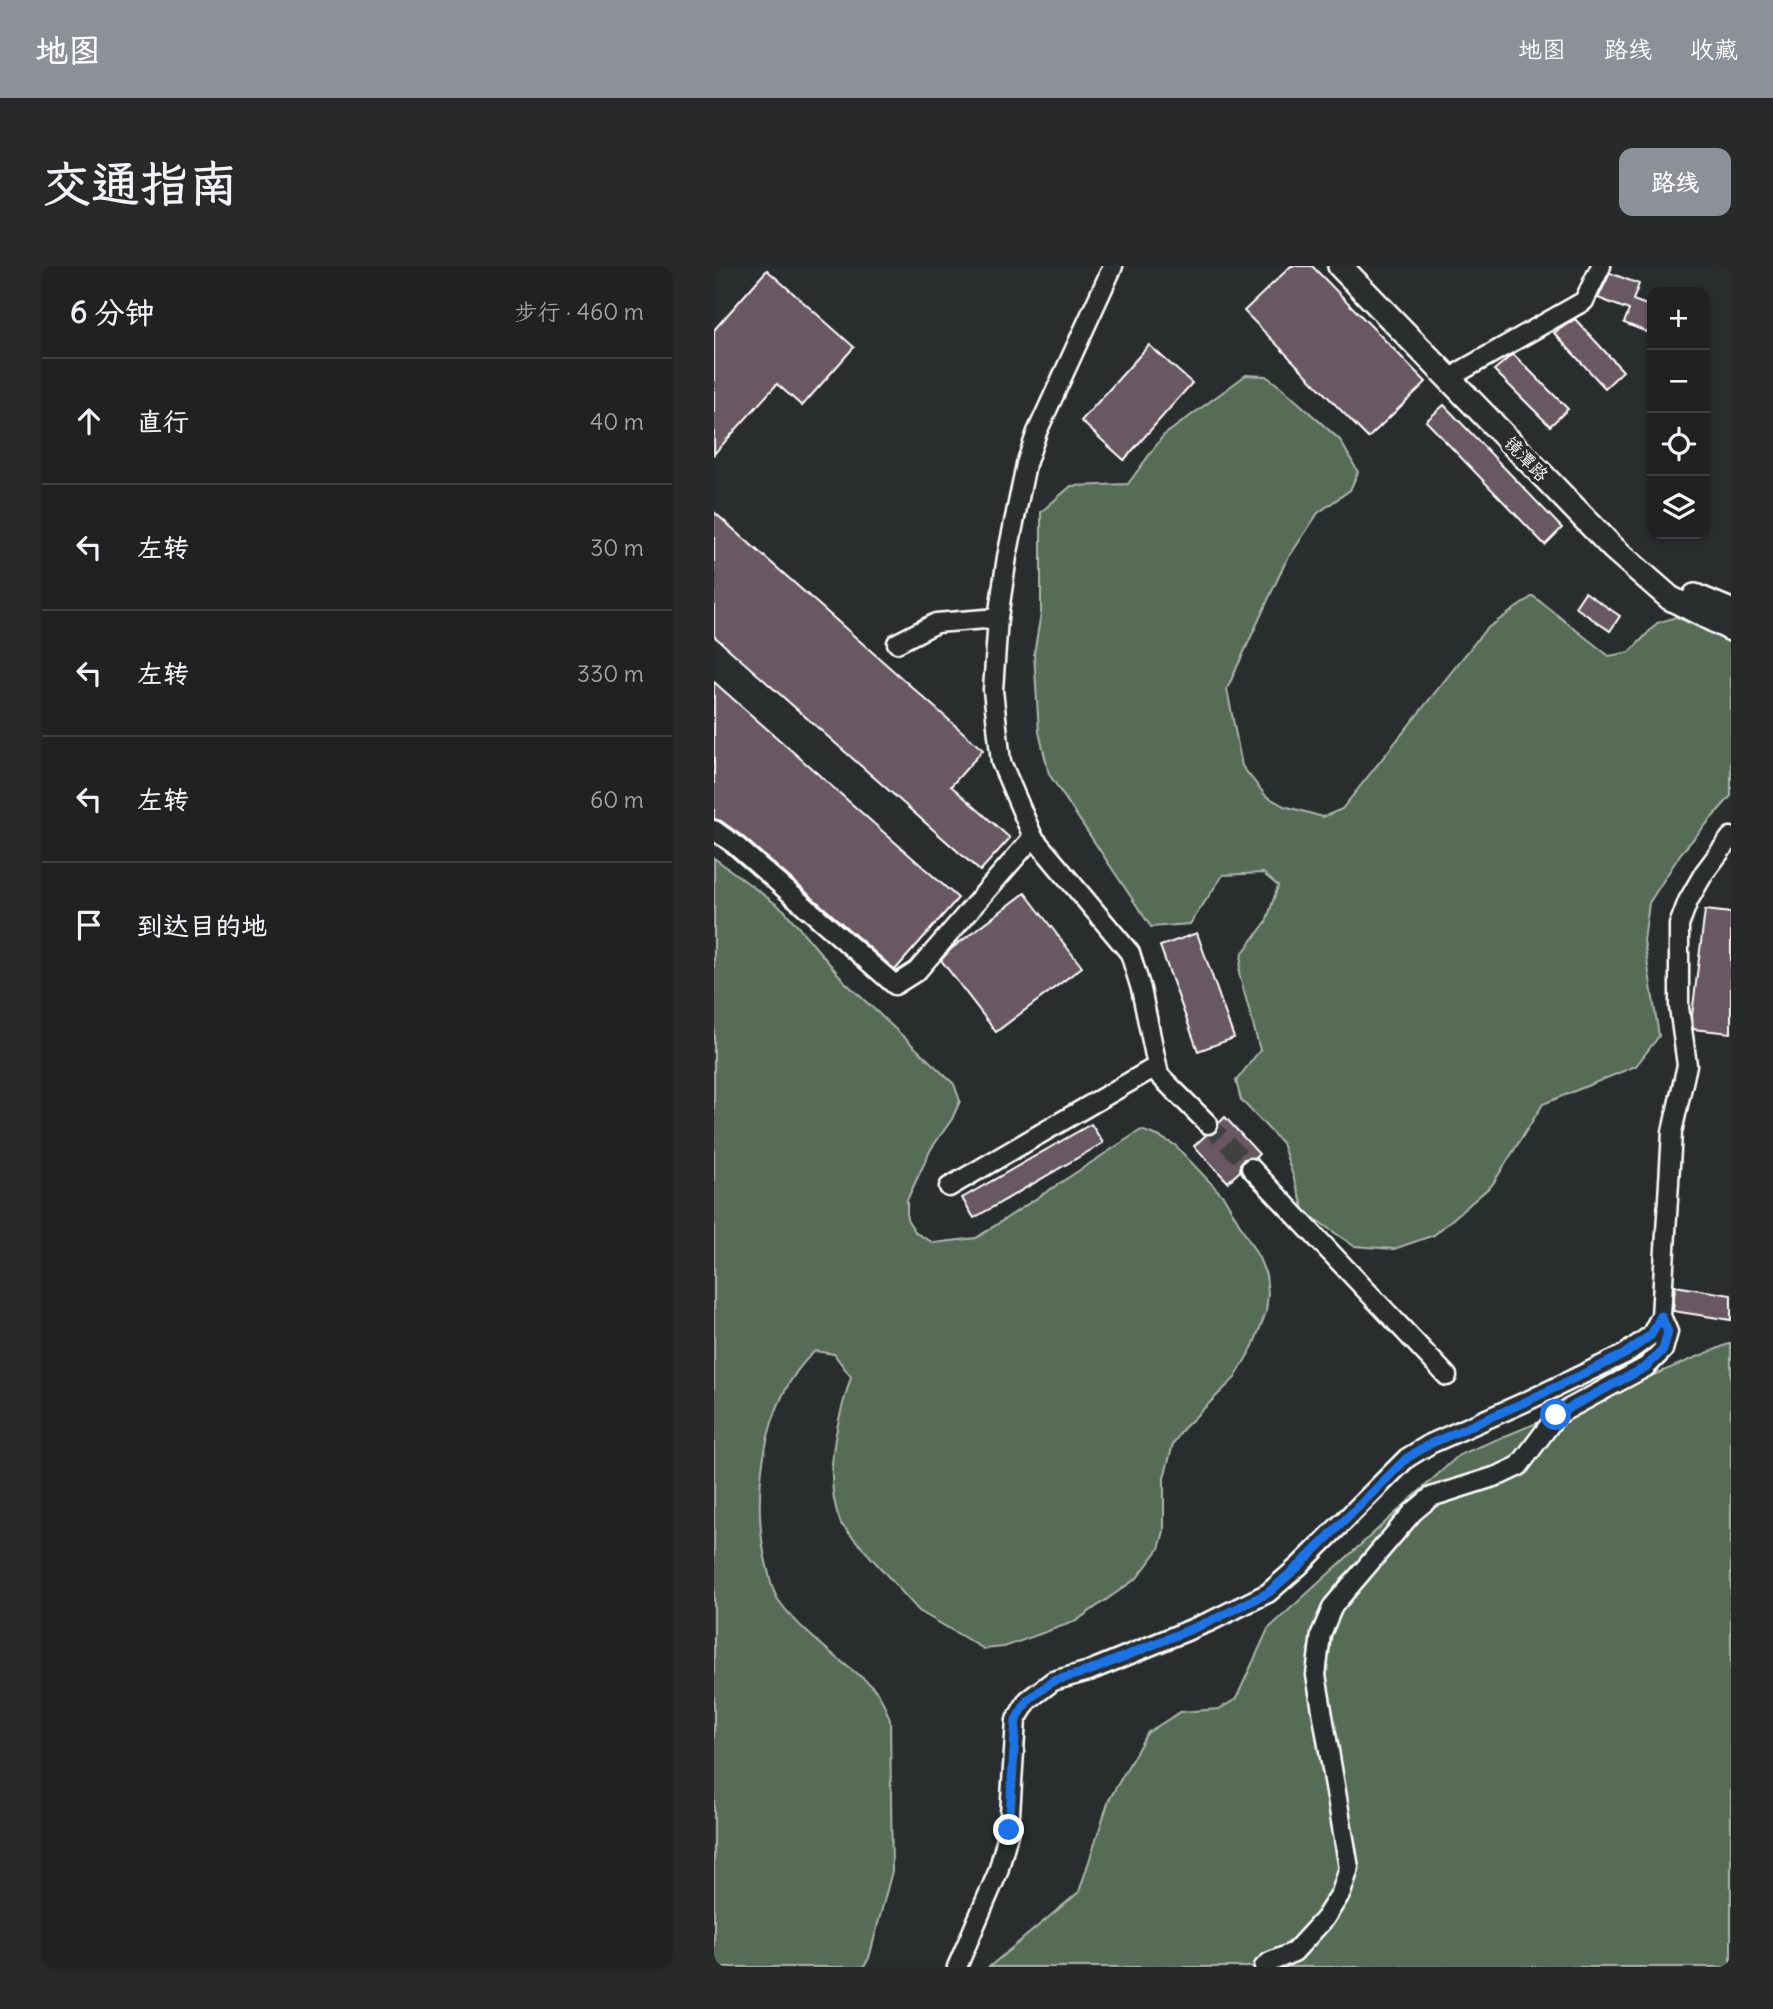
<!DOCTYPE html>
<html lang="zh">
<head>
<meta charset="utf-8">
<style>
  :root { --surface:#202222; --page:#282a2a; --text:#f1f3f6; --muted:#a2a4a5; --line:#3d3f40; --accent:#8c9099 }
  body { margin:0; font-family:Delius,"LXGW WenKai TC",sans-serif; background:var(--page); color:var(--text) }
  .controls { position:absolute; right:21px; top:21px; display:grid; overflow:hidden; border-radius:14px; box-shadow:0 2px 5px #0004 }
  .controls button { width:63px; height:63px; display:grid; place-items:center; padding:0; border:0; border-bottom:2px solid var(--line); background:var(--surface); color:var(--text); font:35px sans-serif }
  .stop { position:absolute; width:21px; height:21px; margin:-16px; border:5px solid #1a73e8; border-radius:50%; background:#fff }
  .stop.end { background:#1a73e8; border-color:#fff; box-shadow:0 2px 7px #0008 }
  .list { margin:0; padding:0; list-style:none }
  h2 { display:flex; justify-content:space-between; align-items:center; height:91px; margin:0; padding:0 28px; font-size:30px }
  h2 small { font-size:23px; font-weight:400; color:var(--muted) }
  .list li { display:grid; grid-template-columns:46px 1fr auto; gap:21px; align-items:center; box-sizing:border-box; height:126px; padding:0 28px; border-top:2px solid var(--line) }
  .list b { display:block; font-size:26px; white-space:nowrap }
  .list em { font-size:23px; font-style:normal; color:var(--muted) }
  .icon { flex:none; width:38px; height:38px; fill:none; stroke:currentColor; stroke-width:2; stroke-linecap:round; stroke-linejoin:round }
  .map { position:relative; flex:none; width:1017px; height:1701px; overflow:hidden; border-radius:14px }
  header { display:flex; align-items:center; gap:42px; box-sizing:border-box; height:98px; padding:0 35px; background:var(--accent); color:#fff }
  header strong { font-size:33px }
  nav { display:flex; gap:38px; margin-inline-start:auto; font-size:24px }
  .intro { display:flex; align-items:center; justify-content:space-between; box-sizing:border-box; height:168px; padding:0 42px }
  h1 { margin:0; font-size:49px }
  .button { padding:18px 32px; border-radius:14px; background:var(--accent); color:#fff; font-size:24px; font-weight:700 }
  main { display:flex; gap:42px; padding:0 42px }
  aside { flex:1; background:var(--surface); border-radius:14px; box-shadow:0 2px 5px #0004 }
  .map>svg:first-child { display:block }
  .green { fill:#566c57; stroke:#aab6ab; stroke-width:2 }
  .building { fill:#695862; stroke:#fff; stroke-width:2 }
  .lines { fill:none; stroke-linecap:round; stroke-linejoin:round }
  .minor-tunnel { stroke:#3f4243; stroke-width:18; stroke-dasharray:18 9; stroke-linecap:butt }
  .minor-casing { stroke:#fff; stroke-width:23 }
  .major-casing { stroke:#fff; stroke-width:28 }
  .minor { stroke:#2a2d2e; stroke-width:18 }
  .major { stroke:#2a2d2e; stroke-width:23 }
  .route { stroke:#1a73e8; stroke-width:9 }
  .labels { text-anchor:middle; stroke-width:7; stroke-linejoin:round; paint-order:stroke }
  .street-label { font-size:18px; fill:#fff; stroke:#2a2d2e }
</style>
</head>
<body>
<header>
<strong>地图</strong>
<nav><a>地图</a><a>路线</a><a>收藏</a></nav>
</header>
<div class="intro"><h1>交通指南</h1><a class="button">路线</a></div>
<main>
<aside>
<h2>6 分钟<small>步行 · 460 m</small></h2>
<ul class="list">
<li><svg class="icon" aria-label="ahead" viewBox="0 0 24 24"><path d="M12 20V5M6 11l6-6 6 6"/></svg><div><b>直行</b></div><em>40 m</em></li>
<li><svg class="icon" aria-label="left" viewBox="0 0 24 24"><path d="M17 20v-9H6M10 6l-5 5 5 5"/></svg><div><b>左转</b></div><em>30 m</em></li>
<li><svg class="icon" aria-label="left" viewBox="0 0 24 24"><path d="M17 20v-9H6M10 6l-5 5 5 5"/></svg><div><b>左转</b></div><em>330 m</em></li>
<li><svg class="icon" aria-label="left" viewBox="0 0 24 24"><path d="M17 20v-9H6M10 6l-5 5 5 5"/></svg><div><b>左转</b></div><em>60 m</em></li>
<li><svg class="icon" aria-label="arrive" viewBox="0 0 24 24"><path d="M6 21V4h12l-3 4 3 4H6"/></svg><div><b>到达目的地</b></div></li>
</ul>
</aside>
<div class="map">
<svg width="1017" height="1701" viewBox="0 0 1017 1701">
  <rect width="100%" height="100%" fill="#2a2d2e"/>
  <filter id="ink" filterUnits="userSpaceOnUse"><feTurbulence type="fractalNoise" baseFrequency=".0143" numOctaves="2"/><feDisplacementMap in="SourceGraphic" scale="14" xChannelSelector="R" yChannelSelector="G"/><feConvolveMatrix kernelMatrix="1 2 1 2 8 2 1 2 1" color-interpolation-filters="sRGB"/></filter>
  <g filter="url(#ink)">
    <path class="green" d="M532,109L552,110L568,122L626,174L644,206L636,224L604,247L571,297L513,423L528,500L552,530L570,540L609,551L628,543L771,364L819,330L895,390L916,386L943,357L962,351L1017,375V530L967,587L935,637L930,675L945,770L922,800L829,838L778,919L720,969L680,983L640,980L591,946L568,877L527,834L522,815L546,784L525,707L528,688L552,656L564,620L549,607L509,609L476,658L437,661L335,508L325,466L320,388L327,347V246L357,220L414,218L449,170Z
      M0,592L70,644L131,716L240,818L246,835L238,853L217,883L193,934V953L202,967L220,977L262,972L427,864L444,870L461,879L510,931L545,992L552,1009L554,1027L552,1046L539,1080L521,1112L469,1163L459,1178L450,1212V1265L445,1283L423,1312L362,1355L290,1381L270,1383L205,1345L127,1258C108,1211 122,1158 137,1111L120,1088L101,1085C48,1132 36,1234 53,1300C56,1311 58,1326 65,1335C84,1361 109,1380 134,1401C142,1407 152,1414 159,1421C168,1431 172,1443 176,1454L178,1605L155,1692L150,1701H0Z
      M1017,1077V1701H275L365,1626L395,1534L433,1467L466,1446L505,1443L522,1433L554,1363L745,1189Z"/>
    <path class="building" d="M577,0H598L712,116L654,172L530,45Z
      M53,4L140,81L88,140L63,118L0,188V64Z
      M896,7L925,18L919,34L938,41V68L910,57L915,44L884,32Z
      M861,53L909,105L891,122L840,67Z
      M435,79L478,117L410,194L367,155Z
      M799,88L854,143L836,160L780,104Z
      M730,139L848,262L831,279L712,155Z
      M0,246L269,484L237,520L296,572L266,605L0,370Z
      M871,326L906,350L896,365L861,341Z
      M0,416L244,632L181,704L28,570L7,555L0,553Z
      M311,627L368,701L282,766L227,694L237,683Z
      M991,644L1017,647V767L979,763L978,749Z
      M483,667L520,772L484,785L446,680Z
      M511,851L545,888L541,892L530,893L526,898V905L514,916L480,880L492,869L501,866L505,857Z
      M377,858L389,877L260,952L248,932Z
      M961,1020L1017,1029V1054L959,1045Z"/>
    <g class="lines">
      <path class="minor-tunnel" d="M494,858L537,902"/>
      <g class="minor-casing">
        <path id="minor" d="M399,0L323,166L312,198L293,291L284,352L279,424L287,496L319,571L416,687L427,723L445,809L494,858
          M747,105L870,35L887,0
          M183,377L222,357L284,352
          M0,564L21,579L181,719L203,705L319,571
          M537,902L733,1110
          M235,921L443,800
          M243,1701L284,1606L295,1564L302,1454L314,1434L339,1415L375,1405L497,1355L554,1327L585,1300L693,1192L716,1178L811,1136L911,1088L937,1069L947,1050L958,866L973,799L965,741V659L974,635L990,607L1017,571
          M550,1701L556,1696L580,1686L611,1652L627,1627L635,1602L602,1409L607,1368L619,1340L699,1246L717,1231L786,1209L805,1200L843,1149L932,1101L949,1084L954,1066L947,1050"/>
      </g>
      <g class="major-casing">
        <path id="major" d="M626,0L899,282L956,332L1017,363
          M981,330L1017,345"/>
      </g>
      <use href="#minor" class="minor"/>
      <use href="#major" class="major"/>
    </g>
  </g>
  <g class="lines" filter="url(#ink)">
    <path class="route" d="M295,1564L302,1454L314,1434L339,1415L375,1405L497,1355L554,1327L585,1300L693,1192L716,1178L811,1136L911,1088L937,1069L947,1050L954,1066L949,1084L932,1101L842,1149"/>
  </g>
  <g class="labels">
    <g class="street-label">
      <text transform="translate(812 193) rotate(46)" y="6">镜潭路</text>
    </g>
  </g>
</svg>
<div class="controls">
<button>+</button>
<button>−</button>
<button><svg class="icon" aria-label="locate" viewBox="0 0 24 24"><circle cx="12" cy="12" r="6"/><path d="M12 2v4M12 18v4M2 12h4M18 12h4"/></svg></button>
<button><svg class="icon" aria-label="layers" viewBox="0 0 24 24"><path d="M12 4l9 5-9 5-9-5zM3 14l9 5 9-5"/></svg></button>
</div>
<div class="stop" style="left:842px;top:1149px"></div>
<div class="stop end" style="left:295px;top:1564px"></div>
</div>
</main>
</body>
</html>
